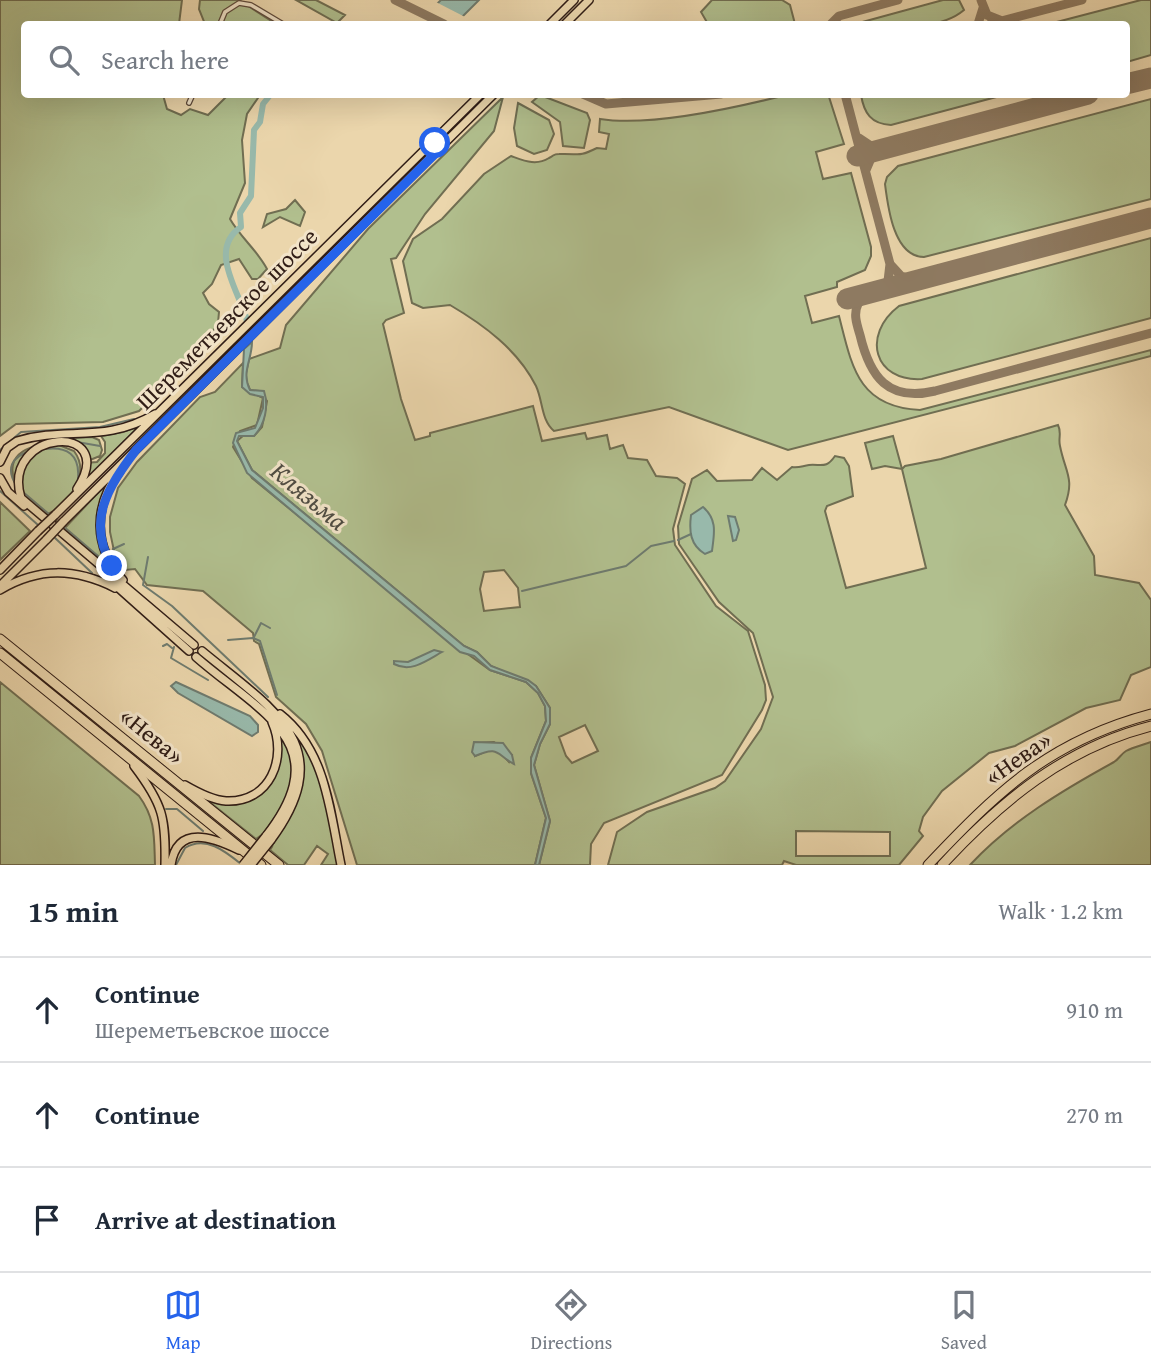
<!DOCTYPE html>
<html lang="en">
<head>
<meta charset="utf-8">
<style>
  :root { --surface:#fff; --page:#f2f2f3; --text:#1f2937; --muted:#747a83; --line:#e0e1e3; --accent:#2563eb }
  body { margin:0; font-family:"Gentium Book Plus",serif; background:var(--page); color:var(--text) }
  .stop { position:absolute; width:21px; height:21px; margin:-16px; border:5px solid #2563eb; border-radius:50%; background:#fff }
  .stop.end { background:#2563eb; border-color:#fff; box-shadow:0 2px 7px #0008 }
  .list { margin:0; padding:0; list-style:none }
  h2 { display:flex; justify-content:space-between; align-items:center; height:91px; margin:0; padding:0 28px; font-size:30px }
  h2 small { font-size:23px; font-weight:400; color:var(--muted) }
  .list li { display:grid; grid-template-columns:46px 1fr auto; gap:21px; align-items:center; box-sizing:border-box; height:105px; padding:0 28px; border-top:2px solid var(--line) }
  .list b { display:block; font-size:26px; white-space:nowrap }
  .list p { margin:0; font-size:23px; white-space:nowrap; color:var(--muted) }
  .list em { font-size:23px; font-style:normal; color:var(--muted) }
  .icon { flex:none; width:38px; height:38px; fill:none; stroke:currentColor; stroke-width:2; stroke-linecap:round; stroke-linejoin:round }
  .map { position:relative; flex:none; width:1151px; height:865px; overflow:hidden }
  .search { position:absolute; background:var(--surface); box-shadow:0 7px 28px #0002; left:21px; right:21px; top:21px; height:77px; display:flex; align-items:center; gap:18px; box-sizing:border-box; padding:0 24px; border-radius:7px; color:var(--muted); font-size:26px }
  .sheet { height:406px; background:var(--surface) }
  nav { display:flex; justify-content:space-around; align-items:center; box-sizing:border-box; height:98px; border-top:2px solid var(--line); background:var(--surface); font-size:19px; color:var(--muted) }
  nav a { display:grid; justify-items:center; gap:4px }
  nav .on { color:var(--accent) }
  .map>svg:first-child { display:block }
  .green { fill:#b1bf8e; stroke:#706e52; stroke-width:2; fill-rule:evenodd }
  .water { fill:#98b9ab; stroke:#6e7b6f; stroke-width:2 }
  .pier { fill:#ebd6ac }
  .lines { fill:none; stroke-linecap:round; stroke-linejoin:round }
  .stream { stroke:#6e7b6f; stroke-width:2 }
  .river { stroke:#98b9ab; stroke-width:6 }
  .taxiway { stroke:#8e7a61; stroke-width:9 }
  .runway { stroke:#8e7a61; stroke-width:21 }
  .street-casing { stroke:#5f4b3c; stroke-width:6 }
  .primary-casing { stroke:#301d16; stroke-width:10 }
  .highway-casing { stroke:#301d16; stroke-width:11 }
  .street { stroke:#f2e4c9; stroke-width:3.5 }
  .primary { stroke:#ebd6ac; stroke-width:7 }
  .highway { stroke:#ebd6ac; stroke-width:9 }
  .primary-bridge-casing { stroke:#301d16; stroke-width:10; stroke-linecap:butt }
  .primary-bridge { stroke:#ebd6ac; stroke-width:7 }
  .route { stroke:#2563eb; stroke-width:9 }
  .labels { text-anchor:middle; stroke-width:6; stroke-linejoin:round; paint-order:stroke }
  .street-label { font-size:24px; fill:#301d16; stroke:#f2e4c9 }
  .water-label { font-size:26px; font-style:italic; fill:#4f4c43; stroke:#f2e4c9 }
</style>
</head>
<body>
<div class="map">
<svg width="1151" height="865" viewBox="0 0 1151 865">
  <rect width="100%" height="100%" fill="#ebd6ac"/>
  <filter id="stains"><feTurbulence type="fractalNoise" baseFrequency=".00286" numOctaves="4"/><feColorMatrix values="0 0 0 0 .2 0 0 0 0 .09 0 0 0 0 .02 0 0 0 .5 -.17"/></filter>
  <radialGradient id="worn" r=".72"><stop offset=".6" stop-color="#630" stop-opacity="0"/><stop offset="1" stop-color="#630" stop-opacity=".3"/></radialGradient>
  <path class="green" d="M0,0H182L179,24H24V94L163,95L167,109L181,115L190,109L208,115L228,95H260L247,114L242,140L245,183L230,219C241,238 257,250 267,269L258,279H252L239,259L221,265L212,284L203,293L209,304L219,312L218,323L204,346L139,411L103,422L16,424L0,436Z
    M200,0H239L276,24H205L199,9Z
    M296,0H316L345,15L337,23Z
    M712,0H782L790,5L795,24H708L701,12Z
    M943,0H959L964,10C937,33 888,25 855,24Z
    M1141,0H1151V55L1127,62L1126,24H1049Z
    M790,94L829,97L844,144L816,152L823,179L851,173L871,247V256L865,270L837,282V287L805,296L812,323L839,316C852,367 858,407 920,410L1151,350V356L788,450L669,407L554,431C541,420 543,401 536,386C518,350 484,325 450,305L423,308L412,303L403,261L413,239L442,219L484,174L511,156C525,161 536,166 549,158C555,155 553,154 559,154C581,153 576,158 597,148L606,149L609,134L599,132L600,119C651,127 739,107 790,94Z
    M540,95L587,113L590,120L584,148L563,146L560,122L532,102Z
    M861,95V94L1004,95L891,125C871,124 864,113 861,95Z
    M503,97L494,131L425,214L396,258L391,259L404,313L386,320L383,324L401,399L415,440L430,436V433L533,406L542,441L585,433L587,439L607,435L610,449L623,445L628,458L647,460L656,476L677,478L685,484L673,529L675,545L716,606L748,631L765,685L766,700L762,710L722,775L604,823L591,844L590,865H539L550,821L534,765L540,744L550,724V708L536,686L491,666L477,652L464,646L252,470L237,441L244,435L254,436L262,427L267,401L259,391L250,390L245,378L249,359L280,348L286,325L368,229ZM504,570L518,588L520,607L484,611L480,589L484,572ZM585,725L598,751L572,763L566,756L559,737Z
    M1151,99V199L924,257C894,257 888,208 885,184L887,177L898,166Z
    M518,103L549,120L554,134L547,150L534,154L517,146L514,128Z
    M295,200L305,212L300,226L280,217L263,227L267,214L286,209Z
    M1151,238V318L922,379C874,382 861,335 899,306Z
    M243,363L242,387L263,398L257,425L240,431L233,447L252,478L465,652L490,670L526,682L538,693L545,706L546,721L531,758V773L546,818L535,865H357L322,751L306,724L276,697L259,644L254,641L253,633L203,591L147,585L135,569L125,570L114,551L110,532V517L118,488L137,462L200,397L215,392ZM494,742L512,755L509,762L499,751L489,750L475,756L474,743Z
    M145,423L85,481V463L97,462L105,453V442L101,436L123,432Z
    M1058,425C1062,433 1058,438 1060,446C1065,472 1075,478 1065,505L1094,556L1095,575L1139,583L1151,600V667L1131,675L1120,700L1086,708L1015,746L989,753L942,791L923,817L919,831L923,836L899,865H796L784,861L782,865H608L617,832L647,812L715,788L725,781L761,729L773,697L753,633L719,602L679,544L678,526L692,479L707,470L717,481L752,480L762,468L777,480L792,467C799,468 802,466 809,465C822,464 826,469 835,456L844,458L849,466L853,496L827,506L825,511L846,588L926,568L902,469L905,466L941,459ZM796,831L890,832V856H796Z
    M893,436L902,469L885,466L872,469L865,443Z
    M92,437L99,440L102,450L100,456L90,460L76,447L53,439Z
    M54,443L74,451C91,474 70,502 48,514L65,528L109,481C92,513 93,544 113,573L22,496C0,461 18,446 54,443Z
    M0,502L30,531L0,560Z
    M0,682L139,796C156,819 154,838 155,865H0Z
    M284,720L309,751L323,790L338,865H321L328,854L317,846L304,865H288L270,850C275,844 271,843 276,837C306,796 313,764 284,720Z
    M277,730L290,752L293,774L287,800L263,834L256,839L207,800L235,803L273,780L281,756Z
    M1151,742V865H970C1011,821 1063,790 1114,762C1119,759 1121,754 1126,751C1133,747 1143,745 1151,742Z"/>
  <path class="water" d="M441,0H479L455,24H416Z
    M252,342C252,360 241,372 250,390L264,391C269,406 265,425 254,436H239L237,441L252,470L464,646L477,652L491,666L528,680L536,686L550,708V724L540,744L534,765L550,821L539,865H535L546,818L531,773V758L546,721L545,706L538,693L526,682L490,670L474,656L460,652L247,473L233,443L236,433L255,428L263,408V397L250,394L242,387L244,349Z
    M703,507C718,520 714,534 712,551L705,554C690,545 689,531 691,515Z
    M728,516L735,517L739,530L736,540L733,541Z
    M434,650L442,652C426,661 411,673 394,664V661L408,662Z
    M176,682L250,716L258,725V732L252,736L178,693L171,686Z
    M474,742L503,743L512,755L514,764C496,755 500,745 475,756L472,752Z"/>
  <path class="pier" d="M434,1L467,18L460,24H413Z"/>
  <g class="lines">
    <path class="stream" d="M77,442L100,446
      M45,449C67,446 80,455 78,478
      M0,450L21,432L100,427L134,419
      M16,485C6,469 11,457 30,451
      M0,491L38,525
      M23,492L50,515
      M63,526L98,556
      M54,537L92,573
      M678,540L691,534
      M113,549L124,544
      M148,557L143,585L172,606L268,697
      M522,591L626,566L651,546L674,541
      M254,637L261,623L270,628
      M228,640L253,638L260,641L277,695
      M163,646L167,644L172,648
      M174,647L171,658L208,680
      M166,809H177L203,831
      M176,865L185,848C205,835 225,851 241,864"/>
    <path class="river" d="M248,339C247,332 248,324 246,317C238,290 208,249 241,227L240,213L251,196L254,130L260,122L263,104L271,94"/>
    <path class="taxiway" d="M395,0L444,24
      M981,0L987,15L1002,21
      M831,24L839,16L898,0
      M978,24L983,8
      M990,24L1082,0
      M583,94L606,104L721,94
      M845,94L890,264L901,276L917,281
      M859,138L874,148L888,147L872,156L866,170
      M890,264L888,281C880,291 865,293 858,304C853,314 857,325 860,335C870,377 888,402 935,391L1151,333"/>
    <path class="runway" d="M1126,84L1151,78
      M857,156L1088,94
      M847,299L1151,218"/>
    <g class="street-casing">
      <path id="street" d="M220,24L225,12L239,3L251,5L283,24
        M189,103L193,94"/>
    </g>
    <g class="primary-casing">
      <path id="primary" d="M550,24L574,0
        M565,24L589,0
        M0,462L7,448L17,441C67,426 104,444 155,414
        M120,471C93,506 93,547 123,580
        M0,478L8,492L24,506
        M77,489C121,421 0,428 21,498L194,645
        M55,515L481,94
        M63,522L494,94
        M0,570L38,531
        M105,576L189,651
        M0,586L47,539
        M0,590C39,567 75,568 115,588
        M202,651C272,709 341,745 271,840
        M196,657C260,713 339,743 266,836
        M280,714C326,750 330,811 341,865
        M134,766C163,804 166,818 165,865
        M185,785C197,792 212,800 226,801C270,803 288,758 272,722
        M171,865C177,823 214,838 239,850"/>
    </g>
    <g class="highway-casing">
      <path id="highway" d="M0,639L279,865
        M0,653L261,865
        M928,865C997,792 1049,741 1151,714
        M942,865C1001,801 1065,748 1151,726"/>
    </g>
    <use href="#street" class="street"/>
    <use href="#primary" class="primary"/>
    <use href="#highway" class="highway"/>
    <g class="primary-bridge-casing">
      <path id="primary-bridge" d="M38,531L55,515
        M47,539L63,522
        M243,865L266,836
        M251,865L271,840"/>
    </g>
    <use href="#primary-bridge" class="primary-bridge"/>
  </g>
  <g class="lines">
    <path class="route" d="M112,566C86,521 108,487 136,450L444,145L440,147L435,143"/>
  </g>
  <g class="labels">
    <g class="street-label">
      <text transform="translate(227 319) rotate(-45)" y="8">Шереметьевское шоссе</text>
      <text transform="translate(152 736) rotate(39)" y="8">«Нева»</text>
      <text transform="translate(1018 758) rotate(-35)" y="8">«Нева»</text>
    </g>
    <g class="water-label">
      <text transform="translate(309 496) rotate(40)" y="9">Клязьма</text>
    </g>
  </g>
  <rect width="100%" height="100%" filter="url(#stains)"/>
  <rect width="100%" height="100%" fill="url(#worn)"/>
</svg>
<div class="stop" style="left:435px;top:143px"></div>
<div class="stop end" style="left:112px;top:566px"></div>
<div class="search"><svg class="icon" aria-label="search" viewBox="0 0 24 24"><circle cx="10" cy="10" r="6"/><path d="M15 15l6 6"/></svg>Search here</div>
</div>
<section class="sheet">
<h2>15 min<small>Walk · 1.2 km</small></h2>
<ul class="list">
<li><svg class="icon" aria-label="ahead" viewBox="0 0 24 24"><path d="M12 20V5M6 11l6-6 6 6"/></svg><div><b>Continue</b><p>Шереметьевское шоссе</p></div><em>910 m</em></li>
<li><svg class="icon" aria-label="ahead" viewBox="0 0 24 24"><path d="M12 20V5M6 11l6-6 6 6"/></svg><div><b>Continue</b></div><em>270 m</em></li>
<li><svg class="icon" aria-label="arrive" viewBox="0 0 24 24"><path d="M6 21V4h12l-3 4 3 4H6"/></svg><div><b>Arrive at destination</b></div></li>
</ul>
</section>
<nav>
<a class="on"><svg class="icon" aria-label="map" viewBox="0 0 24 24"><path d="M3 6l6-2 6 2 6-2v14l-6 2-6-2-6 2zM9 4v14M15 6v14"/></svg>Map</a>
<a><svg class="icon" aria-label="directions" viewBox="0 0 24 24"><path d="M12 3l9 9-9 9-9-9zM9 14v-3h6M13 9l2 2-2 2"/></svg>Directions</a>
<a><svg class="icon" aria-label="saved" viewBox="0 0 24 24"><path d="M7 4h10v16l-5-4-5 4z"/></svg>Saved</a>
</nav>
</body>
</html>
